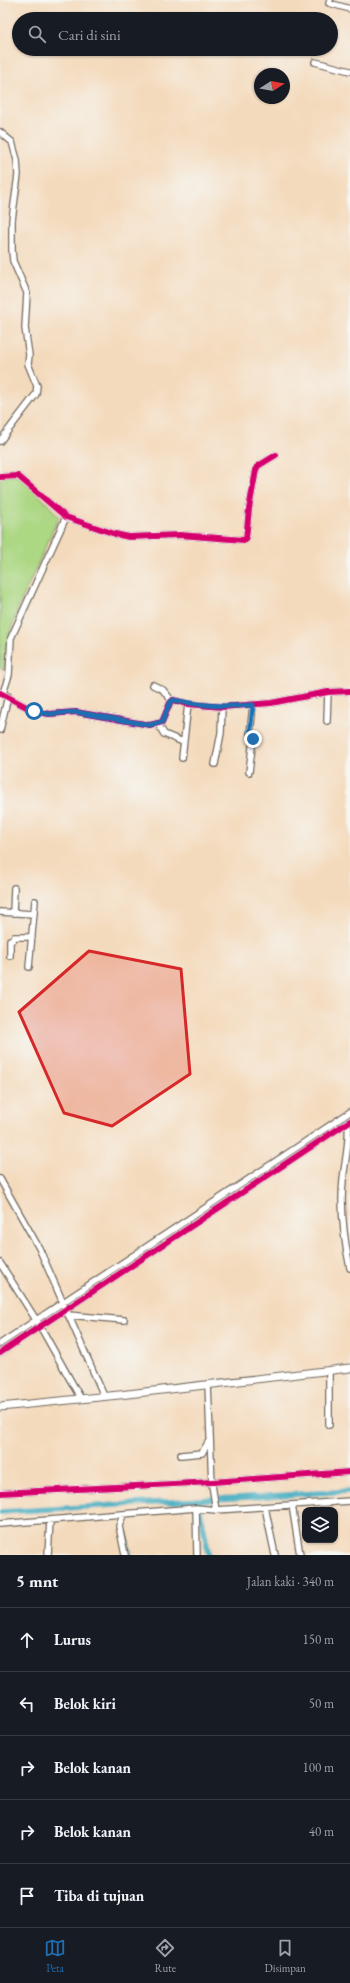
<!DOCTYPE html>
<html lang="id">
<head>
<meta charset="utf-8">
<style>
  :root { --surface:#171b24; --page:#242831; --text:#f1f3f6; --muted:#9ea1a6; --line:#363941; --accent:#1f6fb2 }
  body { margin:0; font-family:"EB Garamond",serif; background:var(--page); color:var(--text) }
  .controls { position:absolute; right:12px; bottom:12px; display:grid; overflow:hidden; border-radius:8px; box-shadow:0 1px 3px #0004 }
  .controls button { width:36px; height:36px; display:grid; place-items:center; padding:0; border:0; border-bottom:1px solid var(--line); background:var(--surface); color:var(--text); font:20px sans-serif }
  .compass { position:absolute; left:254px; top:68px; width:36px; height:36px; border-radius:50%; background:var(--surface); box-shadow:0 1px 3px #0004; rotate:79deg }
  .stop { position:absolute; width:12px; height:12px; margin:-9px; border:3px solid #1f6fb2; border-radius:50%; background:#fff }
  .stop.end { background:#1f6fb2; border-color:#fff; box-shadow:0 1px 4px #0008 }
  .list { margin:0; padding:0; list-style:none }
  h2 { display:flex; justify-content:space-between; align-items:center; height:52px; margin:0; padding:0 16px; font-size:17px }
  h2 small { font-size:13px; font-weight:400; color:var(--muted) }
  .list li { display:grid; grid-template-columns:26px 1fr auto; gap:12px; align-items:center; box-sizing:border-box; height:64px; padding:0 16px; border-top:1px solid var(--line) }
  .list b { display:block; font-size:15px; white-space:nowrap }
  .list em { font-size:13px; font-style:normal; color:var(--muted) }
  .icon { flex:none; width:22px; height:22px; fill:none; stroke:currentColor; stroke-width:2; stroke-linecap:round; stroke-linejoin:round }
  .map { position:relative; flex:none; width:350px; height:1555px; overflow:hidden }
  .search { position:absolute; background:var(--surface); box-shadow:0 1px 3px #0004; left:12px; right:12px; top:12px; height:44px; display:flex; align-items:center; gap:10px; box-sizing:border-box; padding:0 14px; border-radius:22px; color:var(--muted); font-size:15px }
  .sheet { height:372px; background:var(--surface) }
  nav { display:flex; justify-content:space-around; align-items:center; box-sizing:border-box; height:56px; border-top:1px solid var(--line); background:var(--surface); font-size:11px; color:var(--muted) }
  nav a { display:grid; justify-items:center; gap:2px }
  nav .on { color:var(--accent) }
  .map>svg:first-child { display:block }
  .green { fill:#acd783; stroke:#6c8157 }
  .lines { fill:none; stroke-linecap:round; stroke-linejoin:round }
  .stream { stroke:#40abbf; stroke-width:1.5 }
  .canal { stroke:#40abbf; stroke-width:5.5 }
  .minor-casing { stroke:#71685e; stroke-width:8 }
  .major-casing { stroke:#71685e; stroke-width:9 }
  .minor { stroke:#fff; stroke-width:5.5 }
  .major { stroke:#fff; stroke-width:7 }
  .cycleway-casing { stroke:#f6f6f2; stroke-width:8 }
  .cycleway { stroke:#d6006c; stroke-width:6 }
  .route { stroke:#1f6fb2; stroke-width:5 }
  .marked { fill:#d62828; fill-opacity:0.2; stroke:#d62828; stroke-width:3; stroke-linejoin:round }
</style>
</head>
<body>
<div class="map">
<svg width="350" height="1555" viewBox="0 0 350 1555">
  <rect width="100%" height="100%" fill="#f6f6f2"/>
  <filter id="ink" filterUnits="userSpaceOnUse"><feTurbulence type="fractalNoise" baseFrequency=".025" numOctaves="2"/><feDisplacementMap in="SourceGraphic" scale="8" xChannelSelector="R" yChannelSelector="G"/><feConvolveMatrix kernelMatrix="1 2 1 2 8 2 1 2 1" color-interpolation-filters="sRGB"/></filter>
  <filter id="wash" filterUnits="userSpaceOnUse"><feTurbulence type="fractalNoise" baseFrequency=".012" numOctaves="4" result="noise"/><feDisplacementMap in="SourceGraphic" scale="16" xChannelSelector="R" yChannelSelector="G"/><feGaussianBlur stdDeviation="0.9" result="paint"/><feColorMatrix in="noise" values="0 0 0 0 0 0 0 0 0 0 0 0 0 0 0 0 0 1.4 0 .05"/><feComposite in="paint" operator="in"/></filter>
  <g filter="url(#wash)">
    <rect width="100%" height="100%" fill="#f4dabc"/>
    <path class="green" d="M0,474L18,476L39,495L59,517L19,606L6,644L5,670L0,668Z"/>
    <g class="lines">
      <path class="stream" d="M124,1526L132,1555"/>
      <path class="canal" d="M198,1500L209,1555
        M0,1512L350,1491"/>
    </g>
  </g>
  <g filter="url(#ink)">
    <g class="lines">
      <g class="minor-casing">
        <path id="minor" d="M330,0L329,3L350,9
          M315,62L350,71
          M0,132L12,142L17,160L18,175L12,220V250L13,261L27,293L25,328L29,355L28,364L37,386L36,394L0,441
          M0,477L18,476L66,517L115,534L129,537L180,535L244,540L246,539L249,509L256,470L258,466L276,455
          M153,685L163,690L172,701
          M0,693L34,711L49,714L76,712L150,725L162,722L170,703L173,700L188,704L222,707L271,703L328,692L350,691
          M3,693L9,675L11,638L66,517
          M327,721L328,692
          M158,724L164,734L183,742
          M0,730L8,696
          M182,758L188,704
          M215,764L221,733L222,707
          M249,772L253,739L250,734L253,705
          M0,912L34,914
          M13,913L14,888
          M10,956V940H13L14,937H32
          M29,967L35,901
          M348,1122C350,1142 345,1160 343,1180C340,1209 344,1239 350,1268
          M0,1179L39,1248L104,1396
          M0,1263L40,1326L81,1399
          M68,1315L124,1320
          M0,1344L350,1112
          M0,1353L350,1121
          M329,1425V1371
          M181,1455L202,1453L209,1441
          M0,1493L212,1482L350,1472
          M292,1505L300,1555
          M265,1507L275,1555
          M196,1508L197,1555
          M216,1510L350,1501
          M123,1515L119,1526L125,1555
          M0,1524L196,1508L216,1510L212,1485L208,1384
          M48,1555L50,1520"/>
      </g>
      <g class="major-casing">
        <path id="major" d="M0,1407L119,1395L350,1368"/>
      </g>
      <use href="#minor" class="minor"/>
      <use href="#major" class="major"/>
      <g class="cycleway-casing">
        <path id="cycleway" d="M0,477L18,476L66,517L115,534L129,537L180,535L244,540L246,539L249,509L256,470L258,466L276,455
          M0,693L34,711L49,714L76,712L150,725L162,722L170,703L173,700L188,704L222,707L271,703L328,692L350,691
          M0,1353L350,1121
          M0,1493L212,1482L350,1472"/>
      </g>
      <use href="#cycleway" class="cycleway"/>
    </g>
  </g>
  <g class="lines" filter="url(#ink)">
    <path class="route" d="M34,711L49,714L76,712L150,725L162,722L170,703L173,700C205,706 221,707 253,705L250,734L253,739"/>
  </g>
  <path class="marked" d="M89,951L181,969L190,1074L112,1126L64,1113L19,1012Z"/>
</svg>
<div class="controls">
<button><svg class="icon" aria-label="layers" viewBox="0 0 24 24"><path d="M12 4l9 5-9 5-9-5zM3 14l9 5 9-5"/></svg></button>
</div>
<svg class="compass" viewBox="-18 -18 36 36"><path d="M0-13l5 13h-10z" fill="#e53935"/><path d="M0 13l5-13h-10z" fill="#9ea1a6"/></svg>
<div class="stop" style="left:34px;top:711px"></div>
<div class="stop end" style="left:253px;top:739px"></div>
<div class="search"><svg class="icon" aria-label="search" viewBox="0 0 24 24"><circle cx="10" cy="10" r="6"/><path d="M15 15l6 6"/></svg>Cari di sini</div>
</div>
<section class="sheet">
<h2>5 mnt<small>Jalan kaki · 340 m</small></h2>
<ul class="list">
<li><svg class="icon" aria-label="ahead" viewBox="0 0 24 24"><path d="M12 20V5M6 11l6-6 6 6"/></svg><div><b>Lurus</b></div><em>150 m</em></li>
<li><svg class="icon" aria-label="left" viewBox="0 0 24 24"><path d="M17 20v-9H6M10 6l-5 5 5 5"/></svg><div><b>Belok kiri</b></div><em>50 m</em></li>
<li><svg class="icon" aria-label="right" viewBox="0 0 24 24"><path d="M7 20v-9h11M14 6l5 5-5 5"/></svg><div><b>Belok kanan</b></div><em>100 m</em></li>
<li><svg class="icon" aria-label="right" viewBox="0 0 24 24"><path d="M7 20v-9h11M14 6l5 5-5 5"/></svg><div><b>Belok kanan</b></div><em>40 m</em></li>
<li><svg class="icon" aria-label="arrive" viewBox="0 0 24 24"><path d="M6 21V4h12l-3 4 3 4H6"/></svg><div><b>Tiba di tujuan</b></div></li>
</ul>
</section>
<nav>
<a class="on"><svg class="icon" aria-label="map" viewBox="0 0 24 24"><path d="M3 6l6-2 6 2 6-2v14l-6 2-6-2-6 2zM9 4v14M15 6v14"/></svg>Peta</a>
<a><svg class="icon" aria-label="directions" viewBox="0 0 24 24"><path d="M12 3l9 9-9 9-9-9zM9 14v-3h6M13 9l2 2-2 2"/></svg>Rute</a>
<a><svg class="icon" aria-label="saved" viewBox="0 0 24 24"><path d="M7 4h10v16l-5-4-5 4z"/></svg>Disimpan</a>
</nav>
</body>
</html>
